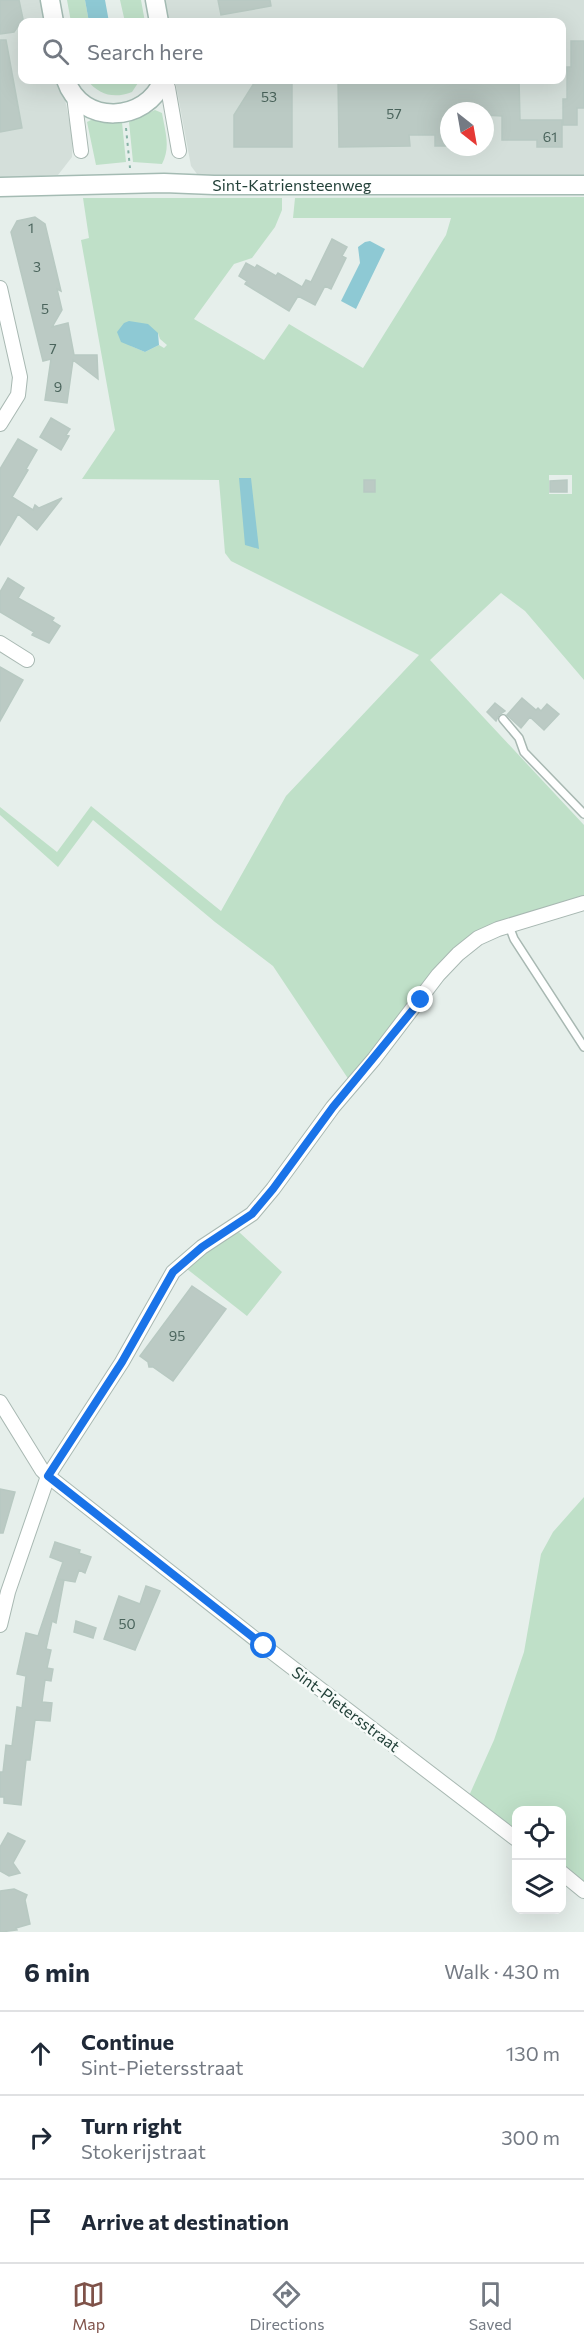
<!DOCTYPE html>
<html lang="en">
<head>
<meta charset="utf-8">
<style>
  :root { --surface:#fff; --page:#f2f2f3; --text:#1f2937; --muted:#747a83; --line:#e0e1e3; --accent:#7f5249 }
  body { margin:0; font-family:Commissioner,sans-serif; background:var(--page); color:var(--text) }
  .controls { position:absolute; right:18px; bottom:18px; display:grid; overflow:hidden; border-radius:12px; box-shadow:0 6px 24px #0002 }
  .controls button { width:54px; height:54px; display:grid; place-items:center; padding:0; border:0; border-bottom:2px solid var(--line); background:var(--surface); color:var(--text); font:30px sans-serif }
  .compass { position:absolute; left:440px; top:102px; width:54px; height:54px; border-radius:50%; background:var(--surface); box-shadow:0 6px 24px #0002; rotate:149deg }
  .stop { position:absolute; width:18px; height:18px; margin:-14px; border:4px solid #1a73e8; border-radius:50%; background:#fff }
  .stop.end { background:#1a73e8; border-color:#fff; box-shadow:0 2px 6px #0008 }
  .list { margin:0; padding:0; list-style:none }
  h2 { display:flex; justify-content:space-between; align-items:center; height:78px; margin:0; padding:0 24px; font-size:26px }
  h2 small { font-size:20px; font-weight:400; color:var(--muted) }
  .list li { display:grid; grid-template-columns:39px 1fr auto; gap:18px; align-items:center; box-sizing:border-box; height:84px; padding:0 24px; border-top:2px solid var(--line) }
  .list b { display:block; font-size:22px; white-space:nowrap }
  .list p { margin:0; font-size:20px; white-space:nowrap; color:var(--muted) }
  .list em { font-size:20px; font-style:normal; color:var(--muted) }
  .icon { flex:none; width:33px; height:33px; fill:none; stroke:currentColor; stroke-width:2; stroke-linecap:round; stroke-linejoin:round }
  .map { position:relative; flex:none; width:584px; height:1932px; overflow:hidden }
  .search { position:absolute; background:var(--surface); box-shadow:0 6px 24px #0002; left:18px; right:18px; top:18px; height:66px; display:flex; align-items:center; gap:15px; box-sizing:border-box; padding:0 21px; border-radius:12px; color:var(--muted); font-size:22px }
  .sheet { height:330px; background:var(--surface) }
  nav { display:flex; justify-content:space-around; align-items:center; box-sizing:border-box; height:84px; border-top:2px solid var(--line); background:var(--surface); font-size:16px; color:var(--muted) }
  nav a { display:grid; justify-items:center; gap:3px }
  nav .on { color:var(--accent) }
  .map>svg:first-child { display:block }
  .built { fill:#d4dfda; fill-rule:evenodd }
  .green { fill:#bfe0c8; fill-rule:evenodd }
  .water { fill:#8ec9d4 }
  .building { fill:#bbcac4; stroke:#b8c9c2; stroke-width:1.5 }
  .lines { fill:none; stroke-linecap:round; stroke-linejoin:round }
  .lane-casing { stroke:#a8b8b2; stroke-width:10 }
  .street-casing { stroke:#a8b8b2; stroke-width:16 }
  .secondary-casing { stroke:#a4bbb3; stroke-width:21 }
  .path { stroke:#86b3a5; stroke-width:2; stroke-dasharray:3 4.5; stroke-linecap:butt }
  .lane { stroke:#fff; stroke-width:7 }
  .street { stroke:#fff; stroke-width:14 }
  .secondary { stroke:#fff; stroke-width:18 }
  .route { stroke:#1a73e8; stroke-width:8 }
  .labels { text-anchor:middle; stroke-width:5; stroke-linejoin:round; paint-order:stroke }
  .number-label { font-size:14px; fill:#4a645c }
  .street-label { font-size:16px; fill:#24423a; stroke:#f7fbf9 }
</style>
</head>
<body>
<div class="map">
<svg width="584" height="1932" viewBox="0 0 584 1932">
  <rect width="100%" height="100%" fill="#e6efeb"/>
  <path class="built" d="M0,0H46L50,22H22V80H61L73,138L72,157L58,175L0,178Z
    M160,0H584V175L210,177L197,174L191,166L175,80H562V22H164ZM449,111H485V147H449Z"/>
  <path class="green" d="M67,0H85L89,22H71Z
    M120,0H141L145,22H125Z
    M87,80H140L132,92C114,99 99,95 87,80Z
    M155,110L162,113C165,131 171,147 162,164L133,162L129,122Z
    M91,120L122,122L126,162L96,165L87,122Z
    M584,197V680L525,611L501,593L430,660L584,825V898L490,926L349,1080L273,966L215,922L93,820L58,867L0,815V807L57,852L91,806L221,911L286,796L419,655L231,561L225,553L219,480L82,479L115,430L81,240L89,238L83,198H282V210L275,227L252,258L234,264L194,319L264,360L289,324L363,368L446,235L451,218H293L295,198ZM158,333L160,339L167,345L164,348L159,345L145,352L131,346ZM549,475H572V494H549Z
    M239,1232L282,1272L247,1316L187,1269L218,1242Z
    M584,1497V1886L562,1869V1810H516V1835L468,1798L494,1740L524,1652L541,1554L553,1532Z"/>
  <path class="water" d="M85,0H105L109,22H89Z
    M370,241L385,249L356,309L341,301L360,263L358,247L365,242Z
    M129,321L148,324L158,333L159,345L145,352L121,342L117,332L124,323Z
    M239,478H251L259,549L245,545Z"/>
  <path class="building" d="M0,0H19L23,19L14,32L0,34Z
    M218,0H270L271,6L221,15Z
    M0,40H6L22,128L0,132Z
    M571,41H584V108H577V125H563V99H567V67H571Z
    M256,80H292V147H234V115Z
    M338,80H519L520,120H562V147H537V140H502V116L485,115V111H449V146H435V135H409L410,146L339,147Z
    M35,217L45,224L61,291L57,289L62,310L52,327L68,323L74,355H97L98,379L73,360L67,403L45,400L51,359L43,361L11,232L17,221Z
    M332,239L347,247L342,256L346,258L331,289L325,286L315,305L298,296L289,311L245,284L247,281L239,276L246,263L255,268L257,265L276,276L278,273L302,287L306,280L311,282Z
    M51,418L70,429L66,435L69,436L61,450L40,437Z
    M18,439L37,450L26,469L28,470L12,497L33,510L35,505L39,508L62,498L37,530L18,514L0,545V469Z
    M364,480H375V492H364Z
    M567,480V492H550V481Z
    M8,578L24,588L18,598L54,618L52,621L60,626L49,643L32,635L34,632L0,612V592Z
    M0,667L23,680L0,721Z
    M522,698L536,710L538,708L541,711L547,704L559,714L544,730L530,717L521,728L507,715Z
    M495,703L505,711L499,715L496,721L487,712Z
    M192,1286L226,1309L173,1381L153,1367H149L148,1362L140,1356Z
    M0,1489L15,1492L3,1533H0Z
    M55,1542L80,1550L79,1553L91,1557L85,1573L79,1570L75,1582L57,1579L63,1562L50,1557Z
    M57,1579L64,1580L56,1623L52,1621L46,1649L51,1650L47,1668L53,1669L51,1681L45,1680L42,1702L52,1703L50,1721L35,1720L30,1760H26L21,1805L4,1803V1797H0V1772H3L6,1745L12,1746L17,1707L22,1708L26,1676L17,1674L26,1633L38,1636Z
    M146,1586L160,1591L135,1650L104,1639L119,1596L140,1604Z
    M76,1621L96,1628L93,1638L74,1632Z
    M8,1833L25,1841L13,1863L20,1873L9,1876L0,1871V1847Z
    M14,1889L27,1895L25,1900L30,1924L16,1928L17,1930L0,1932V1891Z"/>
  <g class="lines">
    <g class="lane-casing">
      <path id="lane" d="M503,719L519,738L524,752L584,814
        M509,926L514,939L584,1047"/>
    </g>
    <g class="street-casing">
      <path id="street" d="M165,80L168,88L179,151
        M74,96L81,151
        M0,288L20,377L18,395L0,424
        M0,643L27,660
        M0,1402L42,1470L48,1476L264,1646L516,1839
        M0,1625L8,1592L48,1476L122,1362L173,1272L202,1247L252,1214L273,1189L333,1107L374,1059L438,975L458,954L478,938L498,929L584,903
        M562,1873L584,1891"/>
    </g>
    <g class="secondary-casing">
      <g id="secondary">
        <path d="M50,0L54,22"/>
        <path d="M155,0L159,22"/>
        <path d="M66,80C81,126 147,123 163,80"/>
        <path id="s1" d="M0,187L164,183L214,185H584"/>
      </g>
    </g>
    <path class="path" d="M126,128L130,168"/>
    <use href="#lane" class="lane"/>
    <use href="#street" class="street"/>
    <use href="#secondary" class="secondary"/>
  </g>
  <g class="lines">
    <path class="route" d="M264,1646L48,1476L122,1362L173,1272L202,1247L252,1214L273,1189L333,1107L421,1000"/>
  </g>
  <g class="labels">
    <g class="number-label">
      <text x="269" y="102">53</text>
      <text x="394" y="119">57</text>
      <text x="550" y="142">61</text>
      <text x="31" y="233">1</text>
      <text x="37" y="272">3</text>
      <text x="45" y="314">5</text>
      <text x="53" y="354">7</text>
      <text x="58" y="392">9</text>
      <text x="177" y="1341">95</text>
      <text x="127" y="1629">50</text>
    </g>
    <g class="street-label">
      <text dy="6" stroke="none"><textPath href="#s1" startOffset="292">Sint-Katriensteenweg</textPath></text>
      <text transform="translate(346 1709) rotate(37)" y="6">Sint-Pietersstraat</text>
    </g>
  </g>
</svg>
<div class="controls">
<button><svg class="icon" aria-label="locate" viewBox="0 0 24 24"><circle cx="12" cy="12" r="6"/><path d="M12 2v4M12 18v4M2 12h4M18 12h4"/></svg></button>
<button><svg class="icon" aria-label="layers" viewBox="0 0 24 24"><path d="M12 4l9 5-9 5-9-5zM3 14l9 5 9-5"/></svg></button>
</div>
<svg class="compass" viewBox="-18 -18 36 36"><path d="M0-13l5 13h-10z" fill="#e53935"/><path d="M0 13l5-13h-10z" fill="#747a83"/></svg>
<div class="stop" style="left:264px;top:1646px"></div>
<div class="stop end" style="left:421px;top:1000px"></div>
<div class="search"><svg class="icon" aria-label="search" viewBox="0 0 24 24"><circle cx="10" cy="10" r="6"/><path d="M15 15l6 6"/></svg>Search here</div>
</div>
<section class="sheet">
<h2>6 min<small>Walk · 430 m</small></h2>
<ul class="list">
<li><svg class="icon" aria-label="ahead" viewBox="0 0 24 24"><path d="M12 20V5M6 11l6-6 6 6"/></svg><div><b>Continue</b><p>Sint-Pietersstraat</p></div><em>130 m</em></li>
<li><svg class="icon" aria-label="right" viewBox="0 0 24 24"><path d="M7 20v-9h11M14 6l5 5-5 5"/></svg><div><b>Turn right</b><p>Stokerijstraat</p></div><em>300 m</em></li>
<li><svg class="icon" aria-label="arrive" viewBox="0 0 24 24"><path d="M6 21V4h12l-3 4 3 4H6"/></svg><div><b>Arrive at destination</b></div></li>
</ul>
</section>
<nav>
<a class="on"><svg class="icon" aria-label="map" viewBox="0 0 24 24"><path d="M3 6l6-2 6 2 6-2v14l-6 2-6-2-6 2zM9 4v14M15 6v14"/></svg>Map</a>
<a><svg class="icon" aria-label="directions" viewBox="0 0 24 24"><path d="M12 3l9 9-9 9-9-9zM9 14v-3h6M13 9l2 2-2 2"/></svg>Directions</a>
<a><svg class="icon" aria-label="saved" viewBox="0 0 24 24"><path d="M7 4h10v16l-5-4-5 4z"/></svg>Saved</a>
</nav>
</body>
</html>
